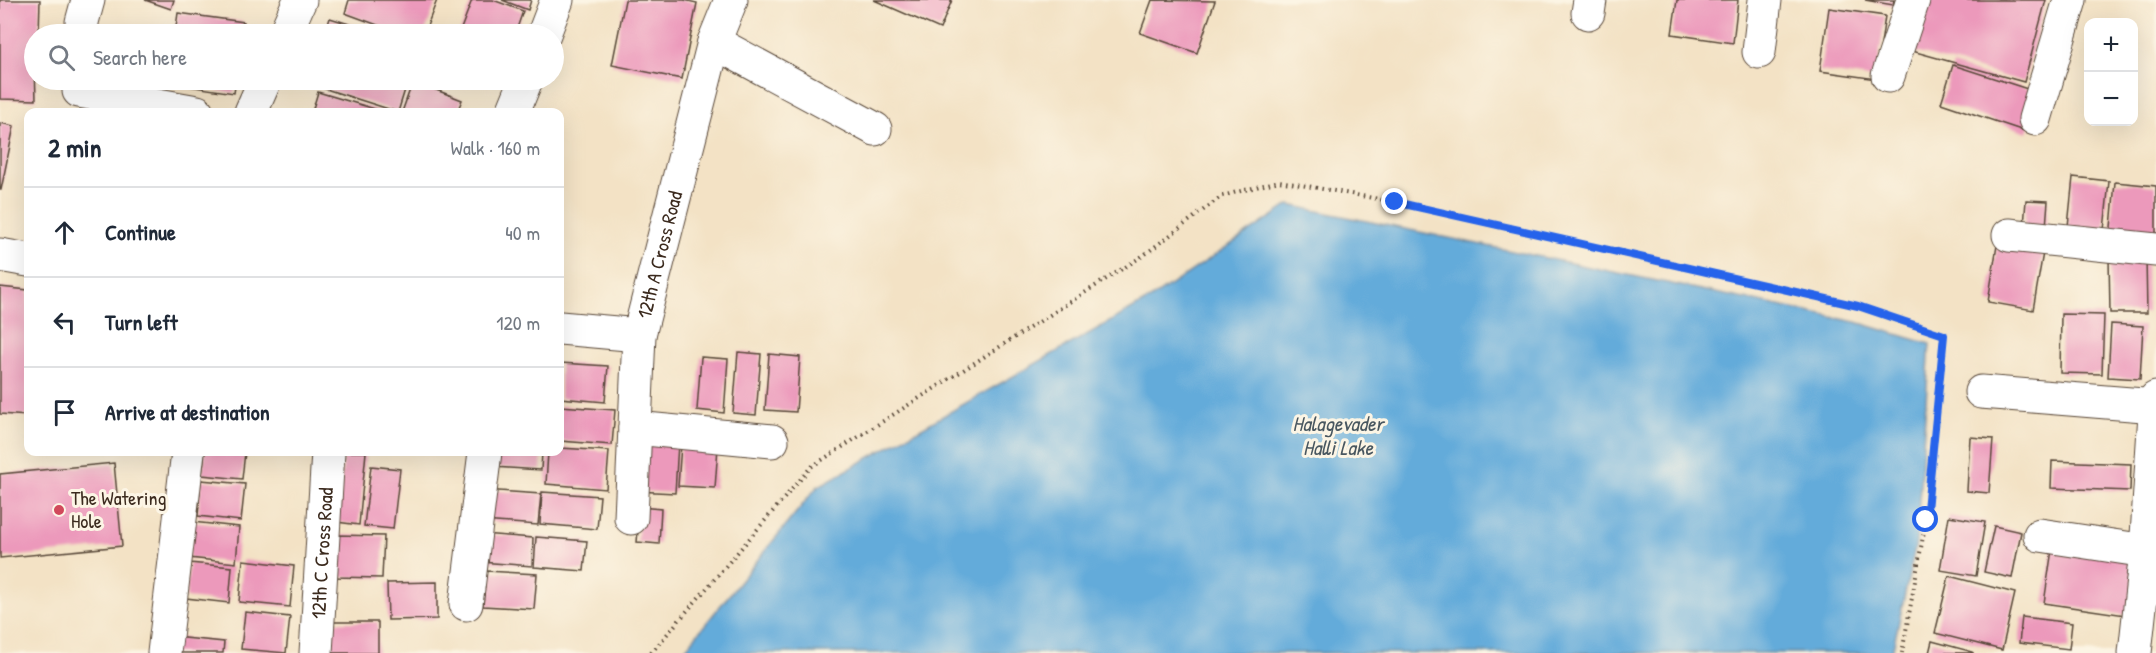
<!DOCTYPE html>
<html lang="en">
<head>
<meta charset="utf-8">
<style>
  :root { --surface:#fff; --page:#f6f6f7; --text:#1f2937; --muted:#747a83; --line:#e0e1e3 }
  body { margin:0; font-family:"Patrick Hand",sans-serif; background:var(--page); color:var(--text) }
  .controls { position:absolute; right:18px; top:18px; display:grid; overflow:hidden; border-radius:12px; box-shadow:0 6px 24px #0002 }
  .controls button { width:54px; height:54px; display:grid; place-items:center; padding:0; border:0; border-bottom:2px solid var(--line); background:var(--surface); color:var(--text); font:30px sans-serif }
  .stop { position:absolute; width:18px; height:18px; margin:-14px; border:4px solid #2563eb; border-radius:50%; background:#fff }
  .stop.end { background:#2563eb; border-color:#fff; box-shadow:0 2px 6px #0008 }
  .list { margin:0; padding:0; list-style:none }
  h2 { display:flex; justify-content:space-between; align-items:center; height:78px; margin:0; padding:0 24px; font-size:26px }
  h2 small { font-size:20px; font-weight:400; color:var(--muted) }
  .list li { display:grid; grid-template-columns:39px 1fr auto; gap:18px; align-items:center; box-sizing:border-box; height:90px; padding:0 24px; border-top:2px solid var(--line) }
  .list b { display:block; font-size:22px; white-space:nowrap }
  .list em { font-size:20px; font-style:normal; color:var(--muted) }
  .icon { flex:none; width:33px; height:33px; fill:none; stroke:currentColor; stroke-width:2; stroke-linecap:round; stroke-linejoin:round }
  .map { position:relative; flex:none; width:2156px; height:653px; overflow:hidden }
  .search { position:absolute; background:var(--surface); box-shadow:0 6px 24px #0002; left:24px; top:24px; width:540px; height:66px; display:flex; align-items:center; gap:15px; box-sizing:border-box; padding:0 21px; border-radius:33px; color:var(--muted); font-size:22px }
  .panel { position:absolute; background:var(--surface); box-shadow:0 6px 24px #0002; left:24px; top:108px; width:540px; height:348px; border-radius:12px }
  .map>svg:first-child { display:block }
  .water { fill:#63abda; stroke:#4f6a7c; stroke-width:1.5 }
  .building { fill:#ec99bb }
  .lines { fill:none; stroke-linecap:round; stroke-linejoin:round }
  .minor-casing { stroke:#574637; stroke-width:35 }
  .path { stroke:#574637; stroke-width:4; stroke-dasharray:1.5 4.5; stroke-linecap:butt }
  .minor { stroke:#fff; stroke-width:33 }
  .route { stroke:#2563eb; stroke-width:8 }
  .poi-dot { fill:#d1495b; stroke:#fcf5e5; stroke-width:2 }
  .labels { text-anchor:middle; stroke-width:6; stroke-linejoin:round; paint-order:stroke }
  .street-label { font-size:20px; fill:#3b2a1e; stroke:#fcf5e5 }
  .poi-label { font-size:20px; fill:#3b2a1e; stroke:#fcf5e5; text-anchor:start }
  .water-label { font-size:21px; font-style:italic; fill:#495760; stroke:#fcf5e5 }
</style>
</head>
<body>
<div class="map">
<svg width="2156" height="653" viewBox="0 0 2156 653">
  <rect width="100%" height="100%" fill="#fcf5e5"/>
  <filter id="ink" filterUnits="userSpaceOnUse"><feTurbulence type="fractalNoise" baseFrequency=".0167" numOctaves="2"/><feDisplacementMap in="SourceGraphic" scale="12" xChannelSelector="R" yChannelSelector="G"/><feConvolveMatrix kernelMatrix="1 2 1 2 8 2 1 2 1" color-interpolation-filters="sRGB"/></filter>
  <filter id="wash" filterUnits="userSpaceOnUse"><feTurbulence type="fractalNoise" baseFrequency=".008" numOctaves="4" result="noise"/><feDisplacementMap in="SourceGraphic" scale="24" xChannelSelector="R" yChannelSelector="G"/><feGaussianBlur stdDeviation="1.35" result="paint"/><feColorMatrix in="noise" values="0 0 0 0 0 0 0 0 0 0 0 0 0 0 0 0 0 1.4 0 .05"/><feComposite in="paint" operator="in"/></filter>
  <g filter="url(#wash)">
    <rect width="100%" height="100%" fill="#f3e2c5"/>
    <path class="water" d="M1289,205L1856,322L1930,344L1916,544L1892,653H682L817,487L1150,299Z"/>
    <g id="blocks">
      <path class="building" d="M0,0H40L39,34H34L36,100L0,99Z
        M145,0H174L171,9Z
        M349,0H437L424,34H402L345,13Z
        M472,0H493L523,11L515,34H459Z
        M502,0H531L528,10Z
        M625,0H684L697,3L682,79L612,65Z
        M874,0H952L940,29Z
        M1152,0L1215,1L1197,53L1140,33Z
        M1677,0H1738L1733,43L1672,34Z
        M1865,0H1894L1893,5Z
        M1926,0H2046L2024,82L1912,51Z
        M1829,8L1885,16L1876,79L1820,71Z
        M178,13L244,22L243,34H175Z
        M330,18L381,34H325Z
        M1953,65L2040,93L2027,132L1941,103Z
        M169,80H236L234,93L168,83Z
        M311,80H408L398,112L310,84Z
        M413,81L462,100L457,112H402Z
        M318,92L385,112H312Z
        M0,123L14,126L1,190H0Z
        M2073,177L2109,181L2103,240L2067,236Z
        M2115,182L2156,186V234L2110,239Z
        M2026,200L2048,201L2046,227L2024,226Z
        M1998,239L2044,247L2033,310L1988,302Z
        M2109,257H2146L2147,313H2110Z
        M0,287L28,290V416L0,414Z
        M2061,314L2104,315L2102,374L2060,373Z
        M2111,324L2143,326L2140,379L2108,377Z
        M738,352L761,354L756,415L733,413Z
        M769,354L800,357L796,412L765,410Z
        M701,357L728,359L724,413L697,410Z
        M560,363L608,366L605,402L560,398Z
        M560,406L615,410L612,445L560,441Z
        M1970,437L1993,439L1989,493L1967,491Z
        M640,439L678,443L675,493L636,491Z
        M681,444L718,447L715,488L678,486Z
        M560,448L609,451L606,489L546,484L548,452H560Z
        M205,452H245L242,479L202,475Z
        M344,452H366L359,525L337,522Z
        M494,452H542L541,470L493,467Z
        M2052,461L2131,464L2130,491L2051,488Z
        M114,463L122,546L0,558V474Z
        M371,466L400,469L393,529L364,526Z
        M201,480L245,484L241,521L198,516Z
        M484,490L541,494L538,525L482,521Z
        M542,492L600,496L597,529L540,524Z
        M640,507L661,509L659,544L637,542Z
        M1949,516L1985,522L1976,576L1940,570Z
        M192,522L239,527L236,563L189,558Z
        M1994,526L2021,532L2012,578L1984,572Z
        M482,534L533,538L532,566L480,562Z
        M335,535L384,536L382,578L334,577Z
        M536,537L587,541L584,571L534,567Z
        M2053,543L2141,556L2132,616L2044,603Z
        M243,560L294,566L290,607L239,602Z
        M189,563L232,567L229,603L186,598Z
        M486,571L537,574L534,609L483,606Z
        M1949,576L2015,593L2002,650L1935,633Z
        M437,582V619L388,620L387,583Z
        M245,612L290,617L286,653L241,649Z
        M2022,617L2072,623L2069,649L2019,643Z
        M330,622H378V653H330Z
        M174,637L224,642L223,653H172Z
        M1932,641L1973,652V653H1929Z"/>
    </g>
  </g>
  <g filter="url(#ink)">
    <use href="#blocks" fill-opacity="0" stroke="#574637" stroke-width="1.5"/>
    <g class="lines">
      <g class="minor-casing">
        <g id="minor">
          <path d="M1588,13L1590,0"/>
          <path d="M82,34V22L88,0"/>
          <path d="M285,34L300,0"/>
          <path d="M544,34L557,0"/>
          <path d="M714,42L875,129"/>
          <path d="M1759,52L1765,0"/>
          <path d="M1888,76L1913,0"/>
          <path d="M79,80V91L197,112"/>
          <path d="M251,112L265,80"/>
          <path d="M513,112L526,80"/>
          <path d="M2035,119L2070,0"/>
          <path d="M2009,235L2156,250"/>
          <path d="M0,255L28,260"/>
          <path d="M560,328L639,335"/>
          <path d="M1981,392L2156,406"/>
          <path d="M635,428L772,441"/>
          <path id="s1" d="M631,518L639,335L714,42L731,0"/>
          <path d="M2040,535L2146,551"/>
          <path d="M466,604L485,452"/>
          <path d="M164,653L188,452"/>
          <path id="s2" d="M316,653L328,452"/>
          <path d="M2135,653L2146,551L2156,398"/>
        </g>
      </g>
      <path class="path" d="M651,653L811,467L1144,255L1222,196L1279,181L1395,202L1858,306L1944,335L1926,520L1902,653"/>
      <use href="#minor" class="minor"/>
    </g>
  </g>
  <g class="lines" filter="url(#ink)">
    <path class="route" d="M1395,202L1858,306L1944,335L1926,520"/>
  </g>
  <circle class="poi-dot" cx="59" cy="510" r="6"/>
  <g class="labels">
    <g class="street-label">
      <text dy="7" stroke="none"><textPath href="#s1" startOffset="266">12th A Cross Road</textPath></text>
      <text dy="7" stroke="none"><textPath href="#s2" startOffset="100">12th C Cross Road</textPath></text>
    </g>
    <g class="poi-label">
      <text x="71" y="505">The Watering<tspan x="71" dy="23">Hole</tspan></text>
    </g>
    <g class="water-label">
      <text x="1338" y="431">Halagevader<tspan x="1338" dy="24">Halli Lake</tspan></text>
    </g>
  </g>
</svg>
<div class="controls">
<button>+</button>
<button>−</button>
</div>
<div class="stop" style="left:1926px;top:520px"></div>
<div class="stop end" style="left:1395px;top:202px"></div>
<div class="search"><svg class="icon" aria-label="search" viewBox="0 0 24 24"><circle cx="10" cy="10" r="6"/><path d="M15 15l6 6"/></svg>Search here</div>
<section class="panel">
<h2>2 min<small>Walk · 160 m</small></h2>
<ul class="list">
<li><svg class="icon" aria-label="ahead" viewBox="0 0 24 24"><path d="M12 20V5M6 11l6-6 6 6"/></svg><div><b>Continue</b></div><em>40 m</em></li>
<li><svg class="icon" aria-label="left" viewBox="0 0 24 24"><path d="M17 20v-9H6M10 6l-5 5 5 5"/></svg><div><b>Turn left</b></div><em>120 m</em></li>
<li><svg class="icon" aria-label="arrive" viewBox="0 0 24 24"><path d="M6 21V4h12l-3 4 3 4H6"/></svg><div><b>Arrive at destination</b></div></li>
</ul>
</section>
</div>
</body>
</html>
